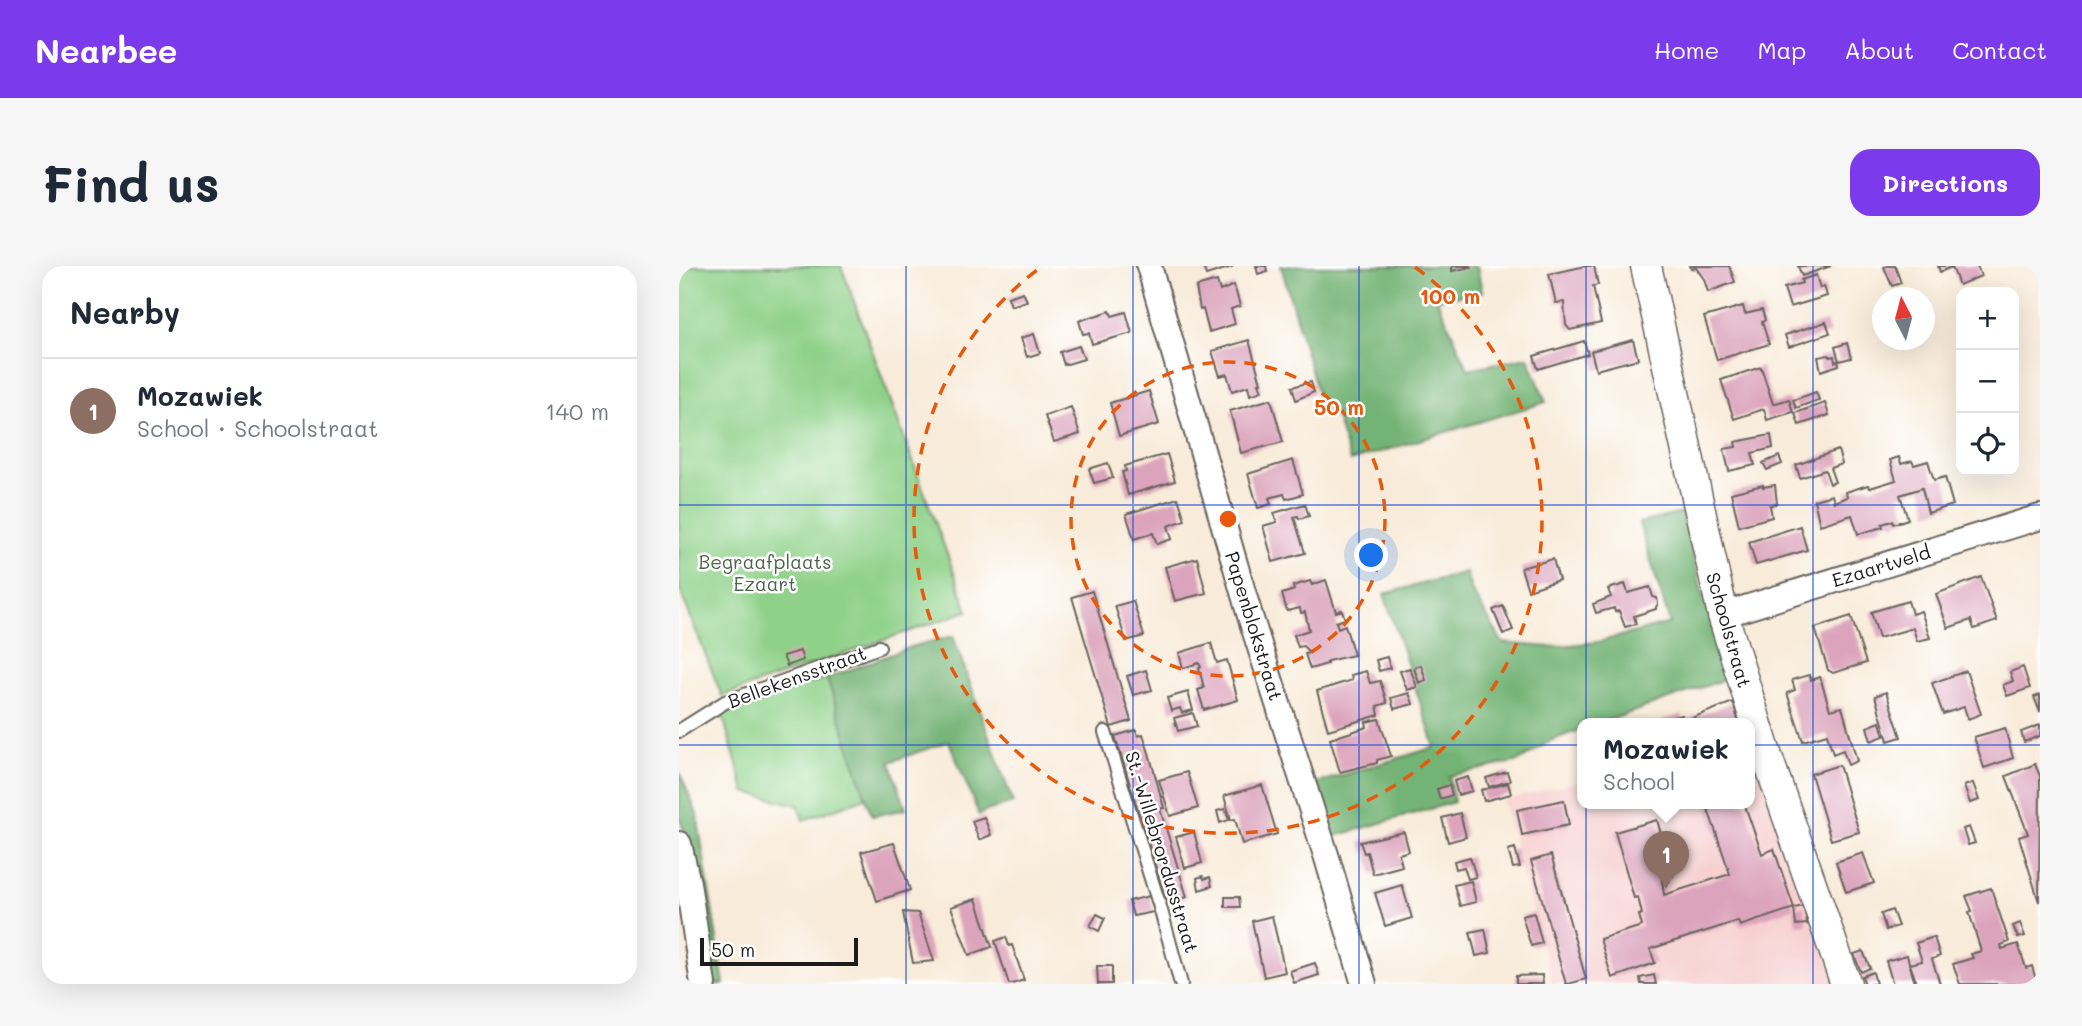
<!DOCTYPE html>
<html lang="en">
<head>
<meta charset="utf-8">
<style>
  :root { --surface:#fff; --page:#f6f6f7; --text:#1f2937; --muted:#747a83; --line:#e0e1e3; --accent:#7c3aed }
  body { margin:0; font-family:Mali,sans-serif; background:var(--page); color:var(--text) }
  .controls { position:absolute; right:21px; top:21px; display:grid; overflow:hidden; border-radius:14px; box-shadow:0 7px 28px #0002 }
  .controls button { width:63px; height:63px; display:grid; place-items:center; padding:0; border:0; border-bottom:2px solid var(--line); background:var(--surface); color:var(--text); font:35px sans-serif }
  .compass { position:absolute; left:1193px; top:21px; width:63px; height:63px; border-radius:50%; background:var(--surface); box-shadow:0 7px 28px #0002; rotate:354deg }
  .scale { position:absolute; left:21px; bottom:18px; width:158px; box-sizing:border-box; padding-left:7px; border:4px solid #1c1c1c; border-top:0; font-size:19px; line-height:24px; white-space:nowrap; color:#1c1c1c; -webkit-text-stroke:5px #fff; paint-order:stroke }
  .you { position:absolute; left:693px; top:290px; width:24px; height:24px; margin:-18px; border:5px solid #fff; border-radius:50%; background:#1a73e8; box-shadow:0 0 0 10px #1a73e833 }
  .badge { display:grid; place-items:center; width:46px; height:46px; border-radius:50%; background:var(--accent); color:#fff; font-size:23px; font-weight:700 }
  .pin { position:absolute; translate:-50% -58px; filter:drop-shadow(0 2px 4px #0008) }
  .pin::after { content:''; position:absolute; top:37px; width:24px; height:21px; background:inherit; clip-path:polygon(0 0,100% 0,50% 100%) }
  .popup { position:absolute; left:898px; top:452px; width:178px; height:91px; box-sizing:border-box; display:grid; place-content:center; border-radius:14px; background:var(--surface); filter:drop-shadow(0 2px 5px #0005); font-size:23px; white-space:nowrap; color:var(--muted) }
  .popup b { font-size:26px; color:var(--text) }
  .popup::after { content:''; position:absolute; left:50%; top:100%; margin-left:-14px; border:14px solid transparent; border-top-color:var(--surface) }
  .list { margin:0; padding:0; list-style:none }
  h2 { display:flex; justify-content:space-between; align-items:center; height:91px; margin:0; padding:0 28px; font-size:30px }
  h2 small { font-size:23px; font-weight:400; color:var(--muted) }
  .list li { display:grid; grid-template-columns:46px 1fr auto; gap:21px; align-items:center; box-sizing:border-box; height:105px; padding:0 28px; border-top:2px solid var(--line) }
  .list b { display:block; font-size:26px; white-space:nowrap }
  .list p { margin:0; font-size:23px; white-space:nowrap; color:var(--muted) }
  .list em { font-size:23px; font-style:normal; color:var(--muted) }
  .icon { flex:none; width:38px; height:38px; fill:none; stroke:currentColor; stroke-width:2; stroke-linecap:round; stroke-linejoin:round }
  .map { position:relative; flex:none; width:1361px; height:718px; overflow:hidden; border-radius:21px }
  header { display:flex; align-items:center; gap:42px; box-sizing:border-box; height:98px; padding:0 35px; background:var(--accent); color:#fff }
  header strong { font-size:33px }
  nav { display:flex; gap:38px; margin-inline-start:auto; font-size:24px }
  .intro { display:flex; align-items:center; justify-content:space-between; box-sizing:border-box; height:168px; padding:0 42px }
  h1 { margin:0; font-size:49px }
  .button { padding:18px 32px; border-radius:21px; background:var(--accent); color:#fff; font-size:24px; font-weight:700 }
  main { display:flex; gap:42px; padding:0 42px }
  aside { flex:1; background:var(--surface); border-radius:21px; box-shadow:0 7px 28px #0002 }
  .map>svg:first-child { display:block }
  .built { fill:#f7d0d0 }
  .green { fill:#8fd189; stroke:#567652; stroke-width:2 }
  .forest { fill:#73b375; stroke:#486848; stroke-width:2 }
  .building { fill:#dca4bc }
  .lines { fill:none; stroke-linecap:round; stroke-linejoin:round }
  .service-casing { stroke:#69645e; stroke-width:16 }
  .minor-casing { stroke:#69645e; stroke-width:28 }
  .tertiary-casing { stroke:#69645e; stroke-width:33 }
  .service { stroke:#fff; stroke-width:12 }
  .minor { stroke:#fff; stroke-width:24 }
  .tertiary { stroke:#fff; stroke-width:30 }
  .grid { fill:none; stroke:#1d4ed8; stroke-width:2; stroke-opacity:0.55 }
  .ring { fill:none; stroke:#e8590c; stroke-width:3.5; stroke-dasharray:12 9 }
  .labels { text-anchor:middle; stroke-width:5; stroke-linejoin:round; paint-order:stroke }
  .park-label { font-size:19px; fill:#4a6448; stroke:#fff }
  .street-label { font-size:19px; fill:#1c1c1c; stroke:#fff }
  .centre { fill:#e8590c; stroke:#fff; stroke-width:3.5 }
  .ring-label { font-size:21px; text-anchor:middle; font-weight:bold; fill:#e8590c; stroke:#fff; stroke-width:5; stroke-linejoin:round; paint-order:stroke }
</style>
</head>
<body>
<header>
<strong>Nearbee</strong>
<nav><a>Home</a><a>Map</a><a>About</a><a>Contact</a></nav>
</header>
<div class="intro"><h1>Find us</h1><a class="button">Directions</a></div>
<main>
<aside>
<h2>Nearby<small></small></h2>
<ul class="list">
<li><span class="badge" style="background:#8d6e63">1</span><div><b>Mozawiek</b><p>School · Schoolstraat</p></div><em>140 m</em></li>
</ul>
</aside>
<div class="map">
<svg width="1361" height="718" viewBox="0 0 1361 718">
  <rect width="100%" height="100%" fill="#fff"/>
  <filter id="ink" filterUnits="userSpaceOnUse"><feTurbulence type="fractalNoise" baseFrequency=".0143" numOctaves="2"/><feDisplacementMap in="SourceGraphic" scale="14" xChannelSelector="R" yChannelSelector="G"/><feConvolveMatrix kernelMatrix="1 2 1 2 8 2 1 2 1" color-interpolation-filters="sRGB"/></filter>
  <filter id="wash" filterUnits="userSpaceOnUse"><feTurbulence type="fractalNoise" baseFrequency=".00686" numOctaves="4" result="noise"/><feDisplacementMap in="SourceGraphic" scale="28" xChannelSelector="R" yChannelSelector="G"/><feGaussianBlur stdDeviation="1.57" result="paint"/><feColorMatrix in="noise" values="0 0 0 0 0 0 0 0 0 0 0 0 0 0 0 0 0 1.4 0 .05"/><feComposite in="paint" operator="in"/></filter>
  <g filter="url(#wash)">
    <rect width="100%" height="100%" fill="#f8ebd9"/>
    <path class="built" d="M1071,479L1159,718H873L872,710L824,535L903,514V537H1071Z"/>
    <path class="green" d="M10,0H162L289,345L43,430L0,322V4Z
      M148,412L187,532L124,554L119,539L66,526L42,444Z"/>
    <path class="forest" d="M602,0H798L803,26L758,33L789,103L849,91L867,136L671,195L656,149L645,150Z
      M1003,247L1024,329L1048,411L1041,415L922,457H903V463L873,474L840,495L770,510L775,536L653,571L638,517L756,481L705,328L787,306L792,324L824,377L871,381L919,376L991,357L960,257Z
      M274,370L334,537L307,545L300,549L270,475L211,496L227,543L193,550L148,412L235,380Z
      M0,505L18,548L45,718H33L11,583L0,550Z"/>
    <g id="blocks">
      <path class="building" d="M524,0H553V1L527,9Z
        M577,0H587L588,5L579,8Z
        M773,0H791L792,1L773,5Z
        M907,0H915L919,19L914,20L922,57L891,64L887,59L885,36L877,37L870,8Z
        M1011,0H1050L1056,16L1029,26L1025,13L1017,2L1012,3Z
        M1119,0H1152L1123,10Z
        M1208,0H1216L1222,17L1213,20L1205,1Z
        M1259,0H1298L1302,10L1280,19L1273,1L1261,6Z
        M1137,9L1141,22L1145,20L1148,30L1111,41L1105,22L1123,17L1122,14Z
        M538,15L541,25L555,19L561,40L552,43L556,58L530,66L524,43L521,44L517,21Z
        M344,26L348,35L332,40L329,31Z
        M1064,40L1066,48L1083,44L1086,54L1083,56L1090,78L1038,94L1025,51Z
        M431,45L433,50L447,46L453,67L413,78L410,67L404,68L400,55Z
        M1147,56L1151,67L1110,81L1106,69Z
        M355,68L361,87L348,91L342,72Z
        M570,74L582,117H580L583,125L571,129L569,120L553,125L548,108L541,110L533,85Z
        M954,74L959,93L917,104L912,85Z
        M905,75L909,88L859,103L855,90Z
        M1168,77L1172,92L1160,95L1156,81Z
        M400,80L405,93L385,99L381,86Z
        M1150,89L1151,91L1155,90L1156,96L1159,95L1160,99L1142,105L1139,91Z
        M1082,101L1094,138L1110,133L1114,146L1088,154L1085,143L1055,153L1042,114Z
        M632,116L635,126L617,134L613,121Z
        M470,125L480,158L440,170L431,137Z
        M1137,126L1140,134L1117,142L1114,134Z
        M592,133L604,176L562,187L551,145Z
        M1146,137L1150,149L1120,159L1116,147Z
        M392,141L401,168L375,176L366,150Z
        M1092,169L1094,182L1073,187L1076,199L1050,205L1045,183L1057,181L1056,176Z
        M1159,184L1163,198L1151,202L1156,216L1151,218L1146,204L1121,212L1117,199Z
        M488,188L496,215L449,229L443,206L447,205L446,200Z
        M1100,190L1103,198L1088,204L1084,197Z
        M1220,191L1222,198L1233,195L1235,199L1249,195L1255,214L1266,211L1274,239L1249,247L1243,222L1221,229L1229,253L1214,258L1213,255L1203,258L1204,261L1179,268L1173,249L1141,259L1135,234L1153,229L1155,236L1168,231L1167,226L1189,219L1191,222L1217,214L1211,194Z
        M614,194L624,228L607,233L605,228L590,232L592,238L579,242L569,208Z
        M429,197L434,212L415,217L410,203Z
        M1084,219V221L1096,219L1098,238L1091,239L1093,251L1060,260L1052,227Z
        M499,232L506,254L489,260L493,273L478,278L474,267L455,273L447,248Z
        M626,238L630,250L620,253L619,250L615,251L626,287L594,296L584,260L598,256L595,247Z
        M1121,260L1128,284L1077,299L1070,276Z
        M518,292L527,327L496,335L486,301Z
        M874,293L880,314L849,324L842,302Z
        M1302,311L1318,355L1295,363L1292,354L1269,362L1257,328Z
        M647,314L657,346L663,344L666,353L657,356L659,362L666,359L675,389L648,395V398L631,403L626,388L629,387V385L624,380L619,381L615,369L630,364L626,346L622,347L621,342L608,345L603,328L615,324L614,320L631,315L633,319Z
        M946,318L949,327L971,321L974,331L978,332L979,338L977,341V343L955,350L957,358L946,361L940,345L936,346L935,342L917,347L914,338L932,331L929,323Z
        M413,325L452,455L432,461L393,331Z
        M454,335L465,370L447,375L436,340Z
        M1229,335L1233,348L1242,345L1251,372L1238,375L1234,362L1200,372L1192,346Z
        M824,340L834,364L824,368L814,344Z
        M1172,350L1187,397L1154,407L1149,404L1136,362Z
        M532,377L538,397L548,394L559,434L525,444L519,424L525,422L520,402L522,401L520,397L504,402L500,387Z
        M121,385L124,394L108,400L104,390Z
        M708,391L711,402L700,405L697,394Z
        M742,399L747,414L740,417L735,402Z
        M1344,401L1351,422L1328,430L1324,419L1334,415L1331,406Z
        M731,402L738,421L728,424L721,405Z
        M467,404L473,424L454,429L448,410Z
        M687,405L691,417L701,415L708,437L698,440L700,449L649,464L638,425L673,414L672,409Z
        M1287,405L1302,448L1289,453L1285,441L1264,448L1253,417Z
        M1130,409L1132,414L1141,411L1151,444L1163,441L1178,495L1169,499L1164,484L1154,488L1148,468L1124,475L1108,427L1116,424L1113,414Z
        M509,426L514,444L503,447L501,442L492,445L488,432Z
        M1207,426L1222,471L1209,475L1196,430Z
        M730,427L734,438L715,443L712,432Z
        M1361,429V446L1355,431Z
        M1054,436L1060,457H984L983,454L1003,449L1005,455Z
        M514,447L518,460L499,465L495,452Z
        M700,453L712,490L698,494V497L661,506L651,473L688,461L687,456Z
        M1201,456L1205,470L1192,475L1188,461Z
        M1361,459V470L1345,476L1342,466Z
        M1326,462L1334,492L1305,502L1295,471Z
        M457,464L459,470L464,468L470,487L485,542L481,543L508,631L488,637L436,470Z
        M1356,498L1361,510L1360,636L1340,571L1349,568L1327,510Z
        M1160,499L1180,566L1152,574L1132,508Z
        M508,506L519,542L491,550L480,514Z
        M828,506L831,515L810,521L807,512Z
        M789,511L793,525L779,529L775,515Z
        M829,517L832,528L805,535L802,524Z
        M1294,517L1300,534L1291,537L1285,520Z
        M583,519L598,568L563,578L556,553L552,554L545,530Z
        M770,519L773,529L761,533L758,523Z
        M885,534L890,559L843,569L838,544Z
        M1027,537H1065L1083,588L1095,583L1115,642L1125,640L1128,658L1117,659L1115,642L1061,660L1059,655L971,683L976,697L933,712L921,673L963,660L960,649L963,648L959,631L955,632L936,566L978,554L994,610L983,614L985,629L1051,608Z
        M546,543L550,554L541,557L538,545Z
        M781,547L787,571L769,576L763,552Z
        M305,551L312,569L300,574L293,555Z
        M1290,561L1296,577L1289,579L1284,563Z
        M515,566L523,597L506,602L497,571Z
        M725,566L730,585L720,588L723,600L694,608L688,586L685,587L681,576Z
        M215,577L231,624L198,635L182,586Z
        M836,582L841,601L834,602L829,584Z
        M1184,587L1195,617L1167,626L1157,596Z
        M872,589L907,713L889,718H887L852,595Z
        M791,591L797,611L789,613L785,601L777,603L775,595Z
        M524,610L525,613L531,611L533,620L520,624L518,612Z
        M792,615L797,636L781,640L775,619Z
        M723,619L733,652L706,660L696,627Z
        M1312,622L1330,676L1322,679L1323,683L1339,678L1347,702L1353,700L1358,718H1281L1274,698L1294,692L1292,688L1302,685L1290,646L1293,645L1287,630Z
        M471,630L475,646L454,650L450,635Z
        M546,631H560L561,641H546Z
        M297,633L313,681L290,689L272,641Z
        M1213,644L1219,660L1207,664L1202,648Z
        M224,646L239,647L255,695L234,697Z
        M855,647L863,677L852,680L843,650Z
        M418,648L426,652L420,665L411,660Z
        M593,650L606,706L585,711L573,655Z
        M1341,657L1346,670L1339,672L1334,660Z
        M806,663L811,687L797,690L791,666Z
        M327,671L330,680L333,679L345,714L333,718H330L316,675Z
        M1255,671L1261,690L1253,693L1261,718H1238L1231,698L1243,695L1237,677Z
        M1184,685L1191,702L1182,706L1175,688Z
        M1228,689L1236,718H1214L1207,695Z
        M636,697L640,709L615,717L611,705Z
        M418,700H433V718H419Z
        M1194,706L1197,718H1186L1183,710Z
        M863,709L864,718H837V710Z
        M975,709L977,718H962L961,712Z"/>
    </g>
  </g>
  <g filter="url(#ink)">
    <use href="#blocks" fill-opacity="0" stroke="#69645e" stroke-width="2"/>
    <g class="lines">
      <g class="service-casing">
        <path id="service" d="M0,465L46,436L200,381
          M426,466L481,641L502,718"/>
      </g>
      <g class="minor-casing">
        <path id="minor" d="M470,0L571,350L648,592L685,718
          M1044,349L1361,251
          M0,578L9,617L24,718"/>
      </g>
      <g class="tertiary-casing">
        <path id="tertiary" d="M967,0L1044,349L1085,482L1167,718"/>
      </g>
      <use href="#service" class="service"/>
      <use href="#minor" class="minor"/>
      <use href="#tertiary" class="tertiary"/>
    </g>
  </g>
  <path class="grid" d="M227,0V718M454,0V718M680,0V718M907,0V718M1134,0V718M0,239H1361M0,479H1361"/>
  <g class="ring">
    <circle cx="549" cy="253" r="157"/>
    <path d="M736 1A314 314 0 1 1 362 1"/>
  </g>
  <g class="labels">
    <g class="park-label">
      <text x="86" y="303">Begraafplaats<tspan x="86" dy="22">Ezaart</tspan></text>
    </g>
    <g class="street-label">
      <text transform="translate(1202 300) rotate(-17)" y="7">Ezaartveld</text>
      <text transform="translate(575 360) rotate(73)" y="7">Papenblokstraat</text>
      <text transform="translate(1050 364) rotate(74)" y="7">Schoolstraat</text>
      <text transform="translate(118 411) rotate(-20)" y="7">Bellekensstraat</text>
      <text transform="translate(483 586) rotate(73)" y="7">St.-Willebrordusstraat</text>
    </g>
  </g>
  <circle cx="549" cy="253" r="10" class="centre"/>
  <g class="ring-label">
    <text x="771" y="38">100 m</text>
    <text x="660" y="149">50 m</text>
  </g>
</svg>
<div class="controls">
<button>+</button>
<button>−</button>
<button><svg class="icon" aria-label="locate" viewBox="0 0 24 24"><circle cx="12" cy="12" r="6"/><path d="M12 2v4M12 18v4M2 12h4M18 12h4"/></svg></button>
</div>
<svg class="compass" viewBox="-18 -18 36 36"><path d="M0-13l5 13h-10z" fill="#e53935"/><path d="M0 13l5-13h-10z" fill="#747a83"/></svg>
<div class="scale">50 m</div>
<div class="you"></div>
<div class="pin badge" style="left:987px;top:623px;background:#8d6e63">1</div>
<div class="popup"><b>Mozawiek</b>School</div>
</div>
</main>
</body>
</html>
